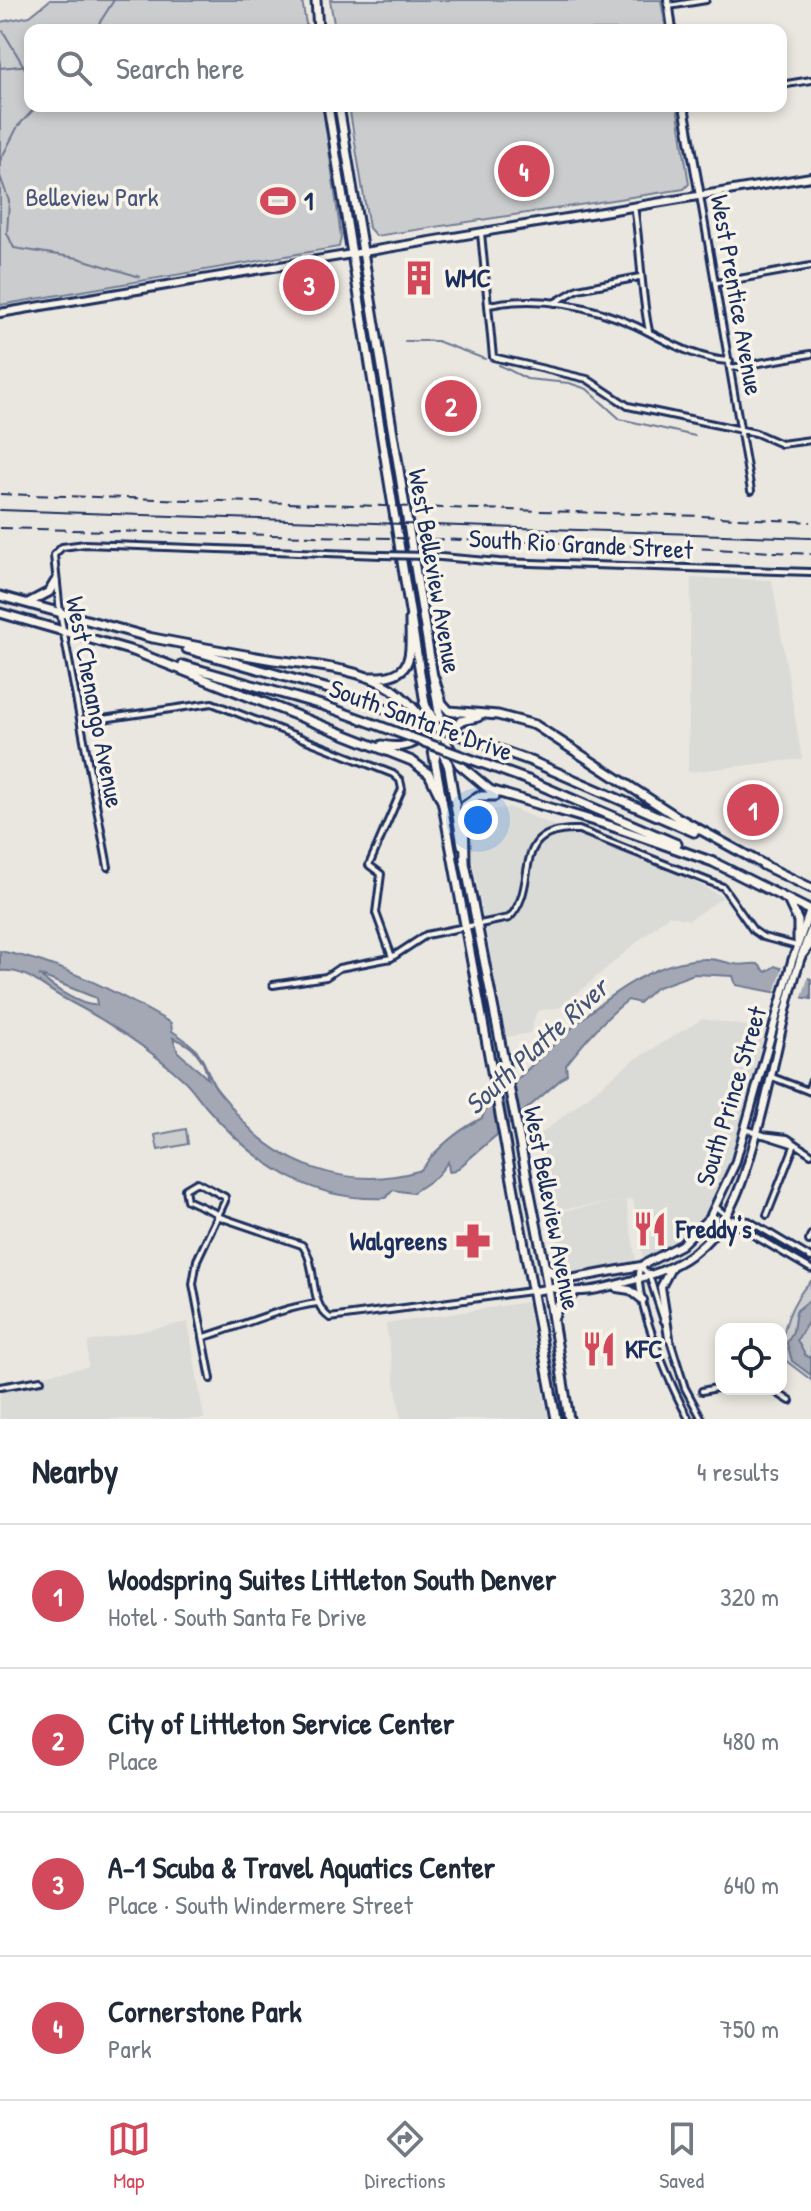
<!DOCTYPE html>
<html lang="en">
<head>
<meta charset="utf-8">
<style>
  :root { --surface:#fff; --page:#f6f6f7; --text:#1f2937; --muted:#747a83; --line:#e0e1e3; --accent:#d1495b }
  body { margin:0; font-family:"Patrick Hand",sans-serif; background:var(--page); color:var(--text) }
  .controls { position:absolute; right:24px; bottom:24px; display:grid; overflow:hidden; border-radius:16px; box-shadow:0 4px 12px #0003 }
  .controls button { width:72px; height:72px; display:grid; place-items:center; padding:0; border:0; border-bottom:2px solid var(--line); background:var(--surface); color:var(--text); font:40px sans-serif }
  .you { position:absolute; left:478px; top:820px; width:28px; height:28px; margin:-20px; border:6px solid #fff; border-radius:50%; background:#1a73e8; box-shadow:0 0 0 12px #1a73e833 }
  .badge { display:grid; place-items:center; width:52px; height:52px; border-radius:50%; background:var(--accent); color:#fff; font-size:26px; font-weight:700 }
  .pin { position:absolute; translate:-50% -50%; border:4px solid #fff; box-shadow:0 2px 8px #0006 }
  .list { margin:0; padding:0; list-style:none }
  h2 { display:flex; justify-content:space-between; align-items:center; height:104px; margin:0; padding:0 32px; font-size:34px }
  h2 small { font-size:26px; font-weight:400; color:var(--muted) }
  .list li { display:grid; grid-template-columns:52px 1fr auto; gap:24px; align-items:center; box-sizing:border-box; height:144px; padding:0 32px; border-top:2px solid var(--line) }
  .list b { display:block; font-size:30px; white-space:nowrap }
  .list p { margin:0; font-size:26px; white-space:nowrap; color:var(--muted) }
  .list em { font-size:26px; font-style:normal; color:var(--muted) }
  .icon { flex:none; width:44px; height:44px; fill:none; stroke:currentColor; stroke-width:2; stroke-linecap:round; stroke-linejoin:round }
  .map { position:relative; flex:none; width:811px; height:1419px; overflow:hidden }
  .search { position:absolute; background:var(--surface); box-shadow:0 4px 12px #0003; left:24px; right:24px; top:24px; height:88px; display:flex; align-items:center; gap:20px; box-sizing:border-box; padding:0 28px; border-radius:16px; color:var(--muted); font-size:30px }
  .sheet { height:680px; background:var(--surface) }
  nav { display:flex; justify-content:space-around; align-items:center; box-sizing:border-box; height:112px; border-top:2px solid var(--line); background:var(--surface); font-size:22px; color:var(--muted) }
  nav a { display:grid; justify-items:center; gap:4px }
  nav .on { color:var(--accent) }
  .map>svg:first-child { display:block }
  .built { fill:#dadad6 }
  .green { fill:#cbcccd; stroke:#737e96; stroke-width:2 }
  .water { fill:#a3a8b4; stroke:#6d7892; stroke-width:2; fill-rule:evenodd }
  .pier { fill:#eae7e0 }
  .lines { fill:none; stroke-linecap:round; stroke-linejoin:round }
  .stream { stroke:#6d7892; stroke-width:2 }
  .minor-casing { stroke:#1b2f5e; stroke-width:10 }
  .tertiary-casing { stroke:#1b2f5e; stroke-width:12 }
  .primary-casing { stroke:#1b2f5e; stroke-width:13 }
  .trunk-casing { stroke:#1b2f5e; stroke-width:13 }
  .minor { stroke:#f7f3e8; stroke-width:4 }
  .tertiary { stroke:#f7f3e8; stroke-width:6 }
  .primary { stroke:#f7f3e8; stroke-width:7 }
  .trunk { stroke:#f7f3e8; stroke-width:7 }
  .tram { stroke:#1b2f5e; stroke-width:2 }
  .rail { stroke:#1b2f5e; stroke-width:2; stroke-dasharray:12 6; stroke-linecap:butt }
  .minor-bridge-casing { stroke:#1b2f5e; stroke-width:10; stroke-linecap:butt }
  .trunk-bridge-casing { stroke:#1b2f5e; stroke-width:13; stroke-linecap:butt }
  .minor-bridge { stroke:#f7f3e8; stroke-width:4 }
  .trunk-bridge { stroke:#f7f3e8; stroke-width:7 }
  .labels { text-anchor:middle; stroke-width:7; stroke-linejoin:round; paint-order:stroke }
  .park-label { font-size:26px; fill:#47567a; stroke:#f7f3e8 }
  .poi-label { font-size:26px; font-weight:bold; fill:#1b2f5e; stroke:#f7f3e8; text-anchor:start }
  .street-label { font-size:26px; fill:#1b2f5e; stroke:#f7f3e8 }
  .water-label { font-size:28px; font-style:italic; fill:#445378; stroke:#f7f3e8 }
</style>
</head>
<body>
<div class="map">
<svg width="811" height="1419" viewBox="0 0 811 1419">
  <rect width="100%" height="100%" fill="#eae7e0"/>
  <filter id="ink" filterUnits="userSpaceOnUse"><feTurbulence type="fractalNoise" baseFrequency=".0125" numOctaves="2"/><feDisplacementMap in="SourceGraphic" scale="16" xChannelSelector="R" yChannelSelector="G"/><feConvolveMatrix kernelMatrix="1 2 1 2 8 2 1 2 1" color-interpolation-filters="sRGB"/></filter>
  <g filter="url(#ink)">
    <path class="built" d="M691,578L772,580L802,759L688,772Z
      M508,807L691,880L723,897L689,920L669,915L561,1007L537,1011L530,1033L506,1037L467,830L472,816Z
      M702,1019L765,1029L739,1130L717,1199L672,1247L643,1258L633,1199L626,1200L636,1262L560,1274L551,1213L620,1201L549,1211L536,1138L631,1062Z
      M527,1302L548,1419H401L386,1324Z
      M188,1322L204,1419H0V1382L88,1367V1342Z"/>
    <path class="green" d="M50,0H302L307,30H30V106H323L341,237L339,247L0,305V22L30,16Z
      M330,0H661L666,30H335Z
      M349,106H677L689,184L684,189L376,236L369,228Z
      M186,1129L188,1144L158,1150L155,1135Z
      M811,1281V1380L781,1357C781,1331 791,1300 811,1281Z"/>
    <path class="water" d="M0,951C63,963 116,992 171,1023L172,1031C199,1048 201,1054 212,1081C215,1089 225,1098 230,1105C273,1166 349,1191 418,1171C424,1169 426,1163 430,1158C447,1140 461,1129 482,1118L486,1108C545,1058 621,961 704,959C715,958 724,962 734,964C742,966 750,963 758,964L766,972L775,966L811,979V999L736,985L733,976L694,974L655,988L639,1003L628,1000C604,1018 584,1042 566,1065L567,1074L455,1171L449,1172L448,1162L436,1177L412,1193L393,1190L386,1198C311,1202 256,1164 208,1109C200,1100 193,1089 185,1081C152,1050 104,1019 65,999C41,987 29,969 0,971ZM39,975L96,998L97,1005C81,1007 51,986 39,975ZM173,1038C194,1045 204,1058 208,1079L178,1052Z
      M811,1299L808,1322L797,1340L805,1355L811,1358V1375L792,1361L787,1343L793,1331L796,1311Z"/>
    <path class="pier" d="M783,965L809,974L801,1001L775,994Z"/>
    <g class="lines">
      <path class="stream" d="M95,30L114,0
        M3,31L30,77
        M0,68L30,65
        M0,161L18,126L37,106
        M0,176L9,201L7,233L14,248L78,258L140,277
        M405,341H437L485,359
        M499,365L527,379L569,383L587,389L620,419L695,436"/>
      <g class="minor-casing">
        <path id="minor" d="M669,6L706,0
          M781,85L811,80
          M700,196L751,491
          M634,206C641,248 640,289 649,331
          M481,233L493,357L587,379L628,406L756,433L781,444L811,440
          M717,283L811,266
          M554,303L578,289L640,277
          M489,305C538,295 591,305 636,326C665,340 697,360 730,361
          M731,368L811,354
          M429,556L499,562L811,572
          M82,722L212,703L393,774L400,780L402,789L369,865L381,874L376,913L392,957
          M108,867L60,613L54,555L62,547L85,544L381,555
          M273,985L326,977L339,968L391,958L426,935L509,918C542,885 506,827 579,830L723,887L753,930L763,937L797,946
          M772,1077L811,1092
          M808,1091L811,1082
          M745,1129L792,1144
          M762,1135L787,1138L811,1154
          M716,1207L738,1226L811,1269
          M767,1215L795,1144
          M217,1216L302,1245C319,1266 307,1302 330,1318L531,1291
          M733,1219L749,1221L811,1258
          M809,1241L811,1235
          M641,1267L649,1275L664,1321
          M640,1268C632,1297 673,1391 689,1419
          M204,1337C242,1326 279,1308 318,1303
          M669,1337L685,1388L702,1419
          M211,1379L193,1284L197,1260L225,1201V1197L197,1182L185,1189L187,1200L218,1214
          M0,1387L41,1380
          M771,1389L790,1401
          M702,1391L721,1387"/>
      </g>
      <g class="tertiary-casing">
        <path id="tertiary" d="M668,0L672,30
          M684,106L700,196
          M0,313L811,177
          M553,1288C580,1296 604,1288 630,1281C719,1259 736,1209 758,1129C776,1065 786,990 811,930
          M617,1288L630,1290L643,1300
          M534,1291L553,1288L570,1279L641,1266L681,1245L710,1217L735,1164L792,961L811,908
          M669,1338L661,1287L671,1268"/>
      </g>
      <g class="primary-casing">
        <path id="primary" d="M316,0L318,30
          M328,106L429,728
          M339,106L442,731
          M431,740L556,1419
          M448,763L462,845
          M464,858L544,1264L569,1419
          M545,1266L555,1276L570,1279
          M554,1317L559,1304L573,1294"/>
      </g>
      <g class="trunk-casing">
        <path id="trunk" d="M0,596L152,638
          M28,603L49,592L55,582
          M0,613L140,653
          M148,637C188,645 228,652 268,659C307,665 359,667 392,689C418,707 437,739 449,767
          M187,649L329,689
          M136,652L412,761L429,774L442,801
          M183,665L325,706
          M370,677C416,679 410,654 410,619
          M434,678L442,703L449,711L498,715L535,725L677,817L766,866
          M424,703L459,764L490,790L611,826L716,863
          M445,735L461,721L478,717
          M382,745C407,751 430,739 440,715
          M435,759L438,746
          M531,761L694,832
          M528,780L677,844
          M465,861L464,806L478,796H495
          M713,862L811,911
          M763,865L811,888
          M789,902L798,921V941
          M802,955L811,943"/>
      </g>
      <use href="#minor" class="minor"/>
      <use href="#tertiary" class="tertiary"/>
      <use href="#primary" class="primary"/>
      <use href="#trunk" class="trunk"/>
      <path class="tram" d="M0,510L811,538"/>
      <path class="rail" d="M0,494L702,516L811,522
        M0,528C270,536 541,539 811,554"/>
      <g class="minor-bridge-casing">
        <path id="minor-bridge" d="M381,555L429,556"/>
      </g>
      <g class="trunk-bridge-casing">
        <path id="trunk-bridge" d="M329,689L531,761
          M325,706L528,780"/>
      </g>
      <use href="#minor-bridge" class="minor-bridge"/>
      <use href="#trunk-bridge" class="trunk-bridge"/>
    </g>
  </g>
  <defs>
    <g id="stadium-bare" transform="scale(2.76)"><path d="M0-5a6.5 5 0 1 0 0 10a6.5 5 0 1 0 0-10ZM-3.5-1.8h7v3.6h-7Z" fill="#d1495b" stroke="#f7f3e8" stroke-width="2.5" paint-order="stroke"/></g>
    <g id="building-bare" transform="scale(2.76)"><path d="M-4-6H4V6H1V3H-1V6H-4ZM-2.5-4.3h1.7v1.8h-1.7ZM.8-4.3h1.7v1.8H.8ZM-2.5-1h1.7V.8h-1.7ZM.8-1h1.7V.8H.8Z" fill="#d1495b" stroke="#f7f3e8" stroke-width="2.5" paint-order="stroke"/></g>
    <g id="restaurant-bare" transform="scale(2.76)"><path d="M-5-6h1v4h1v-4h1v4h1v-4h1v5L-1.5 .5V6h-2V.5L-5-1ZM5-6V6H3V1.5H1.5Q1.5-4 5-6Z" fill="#d1495b" stroke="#f7f3e8" stroke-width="2.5" paint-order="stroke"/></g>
    <g id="pharmacy-bare" transform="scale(2.76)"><path d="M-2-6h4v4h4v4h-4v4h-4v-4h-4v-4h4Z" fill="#d1495b" stroke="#f7f3e8" stroke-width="2.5" paint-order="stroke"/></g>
  </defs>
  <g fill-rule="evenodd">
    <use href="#stadium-bare" x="278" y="201"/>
    <use href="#building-bare" x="419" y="278"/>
    <use href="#restaurant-bare" x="650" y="1229"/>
    <use href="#pharmacy-bare" x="473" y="1241"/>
    <use href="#restaurant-bare" x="599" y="1349"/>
  </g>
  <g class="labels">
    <g class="park-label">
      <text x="92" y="206">Belleview Park</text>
    </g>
    <g class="poi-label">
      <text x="304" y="210">1</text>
      <text x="445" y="287">WMC</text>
      <text x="676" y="1238">Freddy's</text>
      <text x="447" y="1250" text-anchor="end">Walgreens</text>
      <text x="625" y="1358">KFC</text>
    </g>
    <g class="street-label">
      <text transform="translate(737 295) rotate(80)" y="9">West Prentice Avenue</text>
      <text transform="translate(581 544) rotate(3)" y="9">South Rio Grande Street</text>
      <text transform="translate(435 571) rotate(80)" y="9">West Belleview Avenue</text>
      <text transform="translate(95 702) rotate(79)" y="9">West Chenango Avenue</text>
      <text transform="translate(421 720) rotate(20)" y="9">South Santa Fe Drive</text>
      <text transform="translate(731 1096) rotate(-73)" y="9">South Prince Street</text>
      <text transform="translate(552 1208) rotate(79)" y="9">West Belleview Avenue</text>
    </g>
    <g class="water-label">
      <text transform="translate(536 1046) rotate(-43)" y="10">South Platte River</text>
    </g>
  </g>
</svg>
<div class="controls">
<button><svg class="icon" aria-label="locate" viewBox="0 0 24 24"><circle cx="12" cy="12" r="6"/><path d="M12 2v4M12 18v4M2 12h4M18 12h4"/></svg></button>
</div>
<div class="you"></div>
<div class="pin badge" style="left:753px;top:810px">1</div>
<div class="pin badge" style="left:451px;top:406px">2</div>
<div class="pin badge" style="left:309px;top:285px">3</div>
<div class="pin badge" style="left:524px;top:171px">4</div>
<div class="search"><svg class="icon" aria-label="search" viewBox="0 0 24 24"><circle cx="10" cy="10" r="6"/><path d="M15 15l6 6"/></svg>Search here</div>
</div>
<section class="sheet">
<h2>Nearby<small>4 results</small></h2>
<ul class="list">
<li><span class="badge">1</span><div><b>Woodspring Suites Littleton South Denver</b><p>Hotel · South Santa Fe Drive</p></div><em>320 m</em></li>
<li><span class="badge">2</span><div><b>City of Littleton Service Center</b><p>Place</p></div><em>480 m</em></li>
<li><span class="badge">3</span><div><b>A-1 Scuba &amp; Travel Aquatics Center</b><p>Place · South Windermere Street</p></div><em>640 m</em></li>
<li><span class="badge">4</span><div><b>Cornerstone Park</b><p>Park</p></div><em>750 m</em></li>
</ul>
</section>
<nav>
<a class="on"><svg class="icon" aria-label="map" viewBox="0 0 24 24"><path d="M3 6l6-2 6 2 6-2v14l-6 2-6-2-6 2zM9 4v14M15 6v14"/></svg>Map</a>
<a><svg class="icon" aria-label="directions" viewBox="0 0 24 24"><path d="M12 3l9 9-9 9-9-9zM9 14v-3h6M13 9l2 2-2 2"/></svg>Directions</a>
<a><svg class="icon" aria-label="saved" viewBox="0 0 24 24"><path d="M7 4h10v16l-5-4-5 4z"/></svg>Saved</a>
</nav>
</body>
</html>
